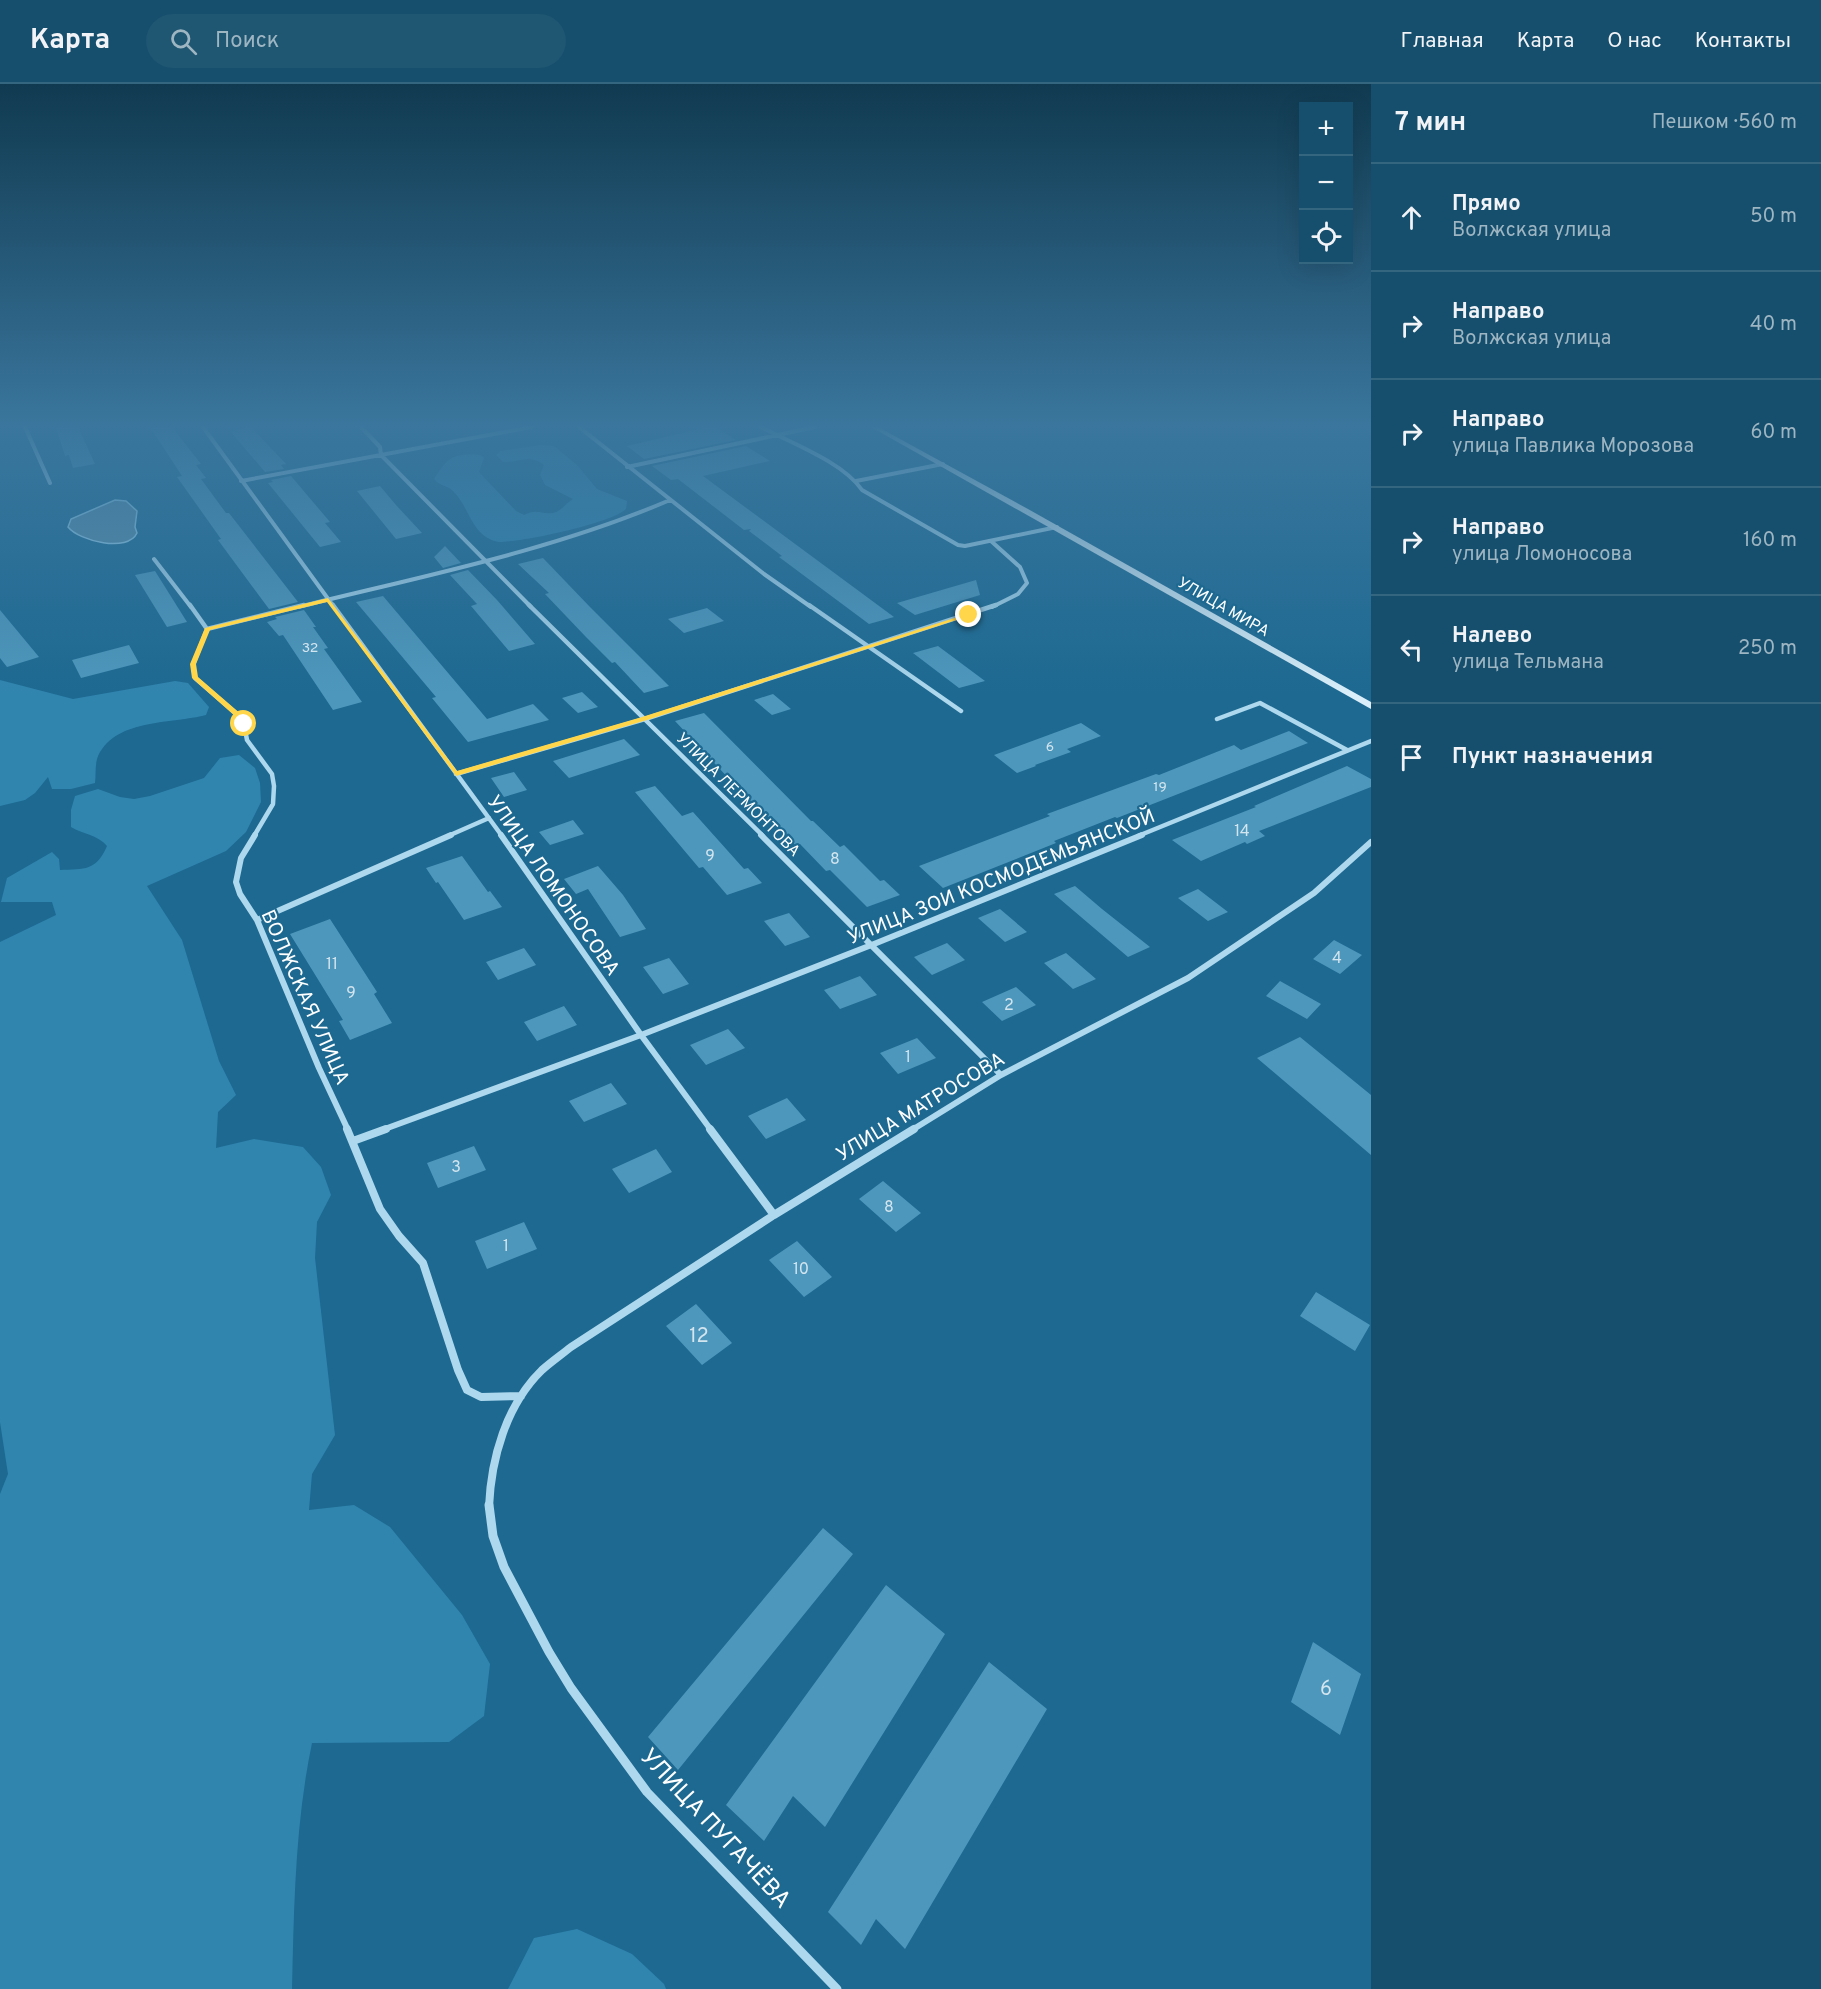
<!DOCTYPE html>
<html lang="ru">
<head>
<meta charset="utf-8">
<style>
  :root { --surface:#164f6d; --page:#1f5672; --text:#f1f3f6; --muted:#9eb5c2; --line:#356680 }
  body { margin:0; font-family:Overpass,sans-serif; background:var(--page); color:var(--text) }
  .controls { position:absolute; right:18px; top:18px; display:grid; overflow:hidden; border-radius:0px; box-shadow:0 6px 24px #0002 }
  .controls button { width:54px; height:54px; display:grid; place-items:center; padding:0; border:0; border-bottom:2px solid var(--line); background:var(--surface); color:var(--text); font:30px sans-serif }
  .stop { position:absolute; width:18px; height:18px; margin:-14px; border:4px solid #ffd54a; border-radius:50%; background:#fff }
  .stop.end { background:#ffd54a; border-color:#fff; box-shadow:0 2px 6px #0008 }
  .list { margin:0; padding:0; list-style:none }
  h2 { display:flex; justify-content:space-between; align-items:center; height:78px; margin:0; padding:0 24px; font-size:26px }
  h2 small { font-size:20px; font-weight:400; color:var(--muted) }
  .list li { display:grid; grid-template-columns:39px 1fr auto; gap:18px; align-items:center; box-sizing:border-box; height:108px; padding:0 24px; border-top:2px solid var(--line) }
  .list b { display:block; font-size:22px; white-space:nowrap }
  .list p { margin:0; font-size:20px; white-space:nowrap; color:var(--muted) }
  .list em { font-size:20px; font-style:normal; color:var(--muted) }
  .icon { flex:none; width:33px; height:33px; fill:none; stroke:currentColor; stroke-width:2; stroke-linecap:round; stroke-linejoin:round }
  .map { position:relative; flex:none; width:1371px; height:1905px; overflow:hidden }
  header { display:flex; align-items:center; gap:36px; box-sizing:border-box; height:84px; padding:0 30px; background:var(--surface); border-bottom:2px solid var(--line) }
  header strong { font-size:28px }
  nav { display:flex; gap:33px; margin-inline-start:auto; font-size:21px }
  .search { width:420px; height:54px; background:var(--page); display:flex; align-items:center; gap:15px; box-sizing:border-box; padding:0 21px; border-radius:33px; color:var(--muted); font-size:22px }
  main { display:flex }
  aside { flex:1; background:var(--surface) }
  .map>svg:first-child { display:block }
  .green { fill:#3085af }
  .water { fill:#5e90ab; stroke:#a1d6f0; stroke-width:1.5 }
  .building { fill:#4e97bc }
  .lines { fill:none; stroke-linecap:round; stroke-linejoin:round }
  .minor-far4 { stroke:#add8ee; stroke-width:4 }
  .minor-far3 { stroke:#add8ee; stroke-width:4.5 }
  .minor-far2 { stroke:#add8ee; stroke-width:6 }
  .minor-far1 { stroke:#add8ee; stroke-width:8 }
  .minor { stroke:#add8ee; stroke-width:9 }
  .secondary { fill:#daeffa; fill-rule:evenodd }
  .route { fill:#ffd54a }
  .labels { text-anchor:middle; stroke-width:4.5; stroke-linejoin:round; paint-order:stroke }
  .far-number-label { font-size:14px; fill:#d3e5ee }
  .far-street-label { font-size:16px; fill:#fff; stroke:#1d6991 }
  .number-label { font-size:16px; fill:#d3e5ee }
  .street-label { font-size:20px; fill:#fff; stroke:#1d6991 }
  .near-number-label { font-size:20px; fill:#d3e5ee }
  .near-street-label { font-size:24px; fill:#fff; stroke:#1d6991 }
</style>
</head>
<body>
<header>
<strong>Карта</strong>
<div class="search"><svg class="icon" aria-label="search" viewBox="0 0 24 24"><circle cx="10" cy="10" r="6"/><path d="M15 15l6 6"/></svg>Поиск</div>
<nav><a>Главная</a><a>Карта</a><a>О нас</a><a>Контакты</a></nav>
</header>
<main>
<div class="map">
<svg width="1371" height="1905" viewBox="0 0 1371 1905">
  <rect width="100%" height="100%" fill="#1d6991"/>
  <path class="green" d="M540,361L554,362L578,382L597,405L627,417L626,425C610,440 522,458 499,458C471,453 470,423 453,407C447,401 439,402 434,395C448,373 453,369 480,371L484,374L479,388L516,427L524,431C538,424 540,431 553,429C562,427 566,419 573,415L545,401L540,391L544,381C531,370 519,378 503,378L496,371L501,367Z
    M0,596L73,615L175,597L188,599L209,623L206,631C173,640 112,634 97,675C95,682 96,692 95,699L71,705H52L48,693L35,709L25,716L0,722Z
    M239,671L255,684L260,699L261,718L246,748L226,767L147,802L182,856L219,977L236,1011L218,1028L216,1064L254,1055L303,1063L321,1083L331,1111L317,1138L315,1174L335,1351L312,1390L309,1426L354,1421L390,1443L462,1531L490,1580L484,1632L449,1658L312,1659C295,1740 294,1823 292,1905H0V1410L8,1390L0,1338V858L56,831L52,818H1L7,794L52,768L59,775L60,786C85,785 96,787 107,762C98,751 83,750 71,743V726L75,712L98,705L120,713L134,715L150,712L204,694L220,674Z
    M577,1845L632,1870L664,1900L666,1905H508L534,1854Z"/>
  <path class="water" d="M115,416L126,417L137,427L135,443L137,449C128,469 79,457 68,443L71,435Z"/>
  <path class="building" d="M56,343H78L95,380L73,384L69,371L65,372Z
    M150,343H172L201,380L196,381L206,394L201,395L226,429H229L298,518L269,525L218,456L221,455L177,393L182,392Z
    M251,343L286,380L281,381L284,385L265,388L230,347Z
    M708,343H716L736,356L644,375L627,362Z
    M746,362L770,377L703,392L894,533L869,540L779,473L782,472L749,447L751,445L744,446L678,395L671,396L652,382Z
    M291,392L330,438L325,439L341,458L320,463L268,399L273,398L271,396Z
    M380,402L396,421L422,449L396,455L357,407Z
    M445,462L461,479L443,484L434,473Z
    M543,474L590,523L669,602L644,609L615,578L612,579L586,553L545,510L549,509L518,480Z
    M468,486L497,516L535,560L509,567L471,522L477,520L450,491Z
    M155,487L187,538L167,543L135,491Z
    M976,496L980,511L915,531L897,519Z
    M383,512L487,635L533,620L549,636L468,658L432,614L436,613L356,518Z
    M707,524L724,537L684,549L668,535Z
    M0,526L39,573L7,583L0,574Z
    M304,526L316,543H313L328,564L324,565L362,618L333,626L283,551L279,552L267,538L277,535L275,533Z
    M129,561L139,579L81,594L72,576Z
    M938,562L985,597L959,604L913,569Z
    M582,608L598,623L578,629L562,614Z
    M773,610L791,625L772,631L754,616Z
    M704,629L811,737H813L840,763L844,761L880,797L884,796L900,811L867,823L830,786L826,787L800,760L795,761L763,727L760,728L675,637Z
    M1081,639L1101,652L1067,665L1071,668L1035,681L1036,682L1017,689L994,671Z
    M1289,647L1308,659L1117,734L1115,733L1054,757L1056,759L943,804L919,782L1050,732L1047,730L1156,690L1159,691L1234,661L1241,666Z
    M624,655L640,671L569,694L553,677Z
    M1347,682L1371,695V703L1259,747L1265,752L1247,760L1245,758L1201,777L1172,756L1256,723L1254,722Z
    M514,688L527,706L504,713L491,694Z
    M655,702L682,732L693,728L744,785L748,784L762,799L727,811L703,783L699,784L635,708Z
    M573,736L584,750L550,761L539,748Z
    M462,772L488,808L490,807L502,823L464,836L438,798L436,799L426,784Z
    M598,782L623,811L646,845L620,853L588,805L576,810L564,795Z
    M1075,802L1102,825L1150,863L1128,873L1054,810Z
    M1198,805L1228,828L1208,837L1178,814Z
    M1000,825L1027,848L1005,858L978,834Z
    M789,829L810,853L785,862L764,837Z
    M330,835L377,908L374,910L392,939L350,956L339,937L343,936L290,850Z
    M1334,856L1362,871L1340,890L1313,875Z
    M947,859L965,876L932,891L914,873Z
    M524,864L536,881L498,896L486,878Z
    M1066,869L1096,895L1073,905L1044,879Z
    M669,874L689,900L663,910L643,883Z
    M860,892L877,911L840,925L824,906Z
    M1280,897L1321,920L1307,935L1266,912Z
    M1016,903L1036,921L1002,937L982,918Z
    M564,922L577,941L537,957L524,938Z
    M728,945L745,964L706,981L690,961Z
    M1300,953L1371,1011V1071L1257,974Z
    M917,954L936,974L898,990L880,969Z
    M611,999L627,1020L584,1038L569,1017Z
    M787,1014L806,1036L766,1055L748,1032Z
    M474,1062L486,1086L438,1104L427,1079Z
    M656,1065L672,1088L629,1109L612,1085Z
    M883,1097L921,1129L896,1148L859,1115Z
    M524,1138L537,1165L487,1185L475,1157Z
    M797,1157L832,1193L804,1213L769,1176Z
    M1316,1208L1370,1241L1355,1267L1300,1232Z
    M696,1220L732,1259L702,1281L666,1242Z
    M823,1444L853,1470L678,1686L648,1653Z
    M886,1501L945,1550L825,1743L793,1712L764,1757L726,1721Z
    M1313,1558L1361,1590L1340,1651L1291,1618Z
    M989,1578L1047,1625L905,1865L876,1835L861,1861L828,1828Z"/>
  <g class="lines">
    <path class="minor-far4" d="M25,343L50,399
      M203,343L334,523
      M361,343L380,363L381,371L531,523
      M579,343L764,490L811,523
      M761,343C791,359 843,378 862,406L958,461L965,462L1057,443
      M627,383L815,343
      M241,397L532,343
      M856,397L943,380
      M991,457L1020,483L1027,499L1018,510L992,523
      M154,475L191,523
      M298,523C423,492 551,467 670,416"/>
    <path class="minor-far3" d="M190,521L207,545L193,581L195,594L239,632L244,640L247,656L272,690L274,702L273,720L254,752
      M333,521L502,752
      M529,521L763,752
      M809,521L961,627
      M207,545L304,521
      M1217,635L1260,619L1347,666
      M456,690L645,635L996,521
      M448,752L489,734
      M1138,752L1371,657"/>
    <path class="minor-far2" d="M255,751L241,774L236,798L240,810L257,836L319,984L348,1046
      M501,751L641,951L711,1046
      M761,751L1001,991
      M257,836L451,751
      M382,1046L641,951L874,860L1142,751
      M912,1046L1001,991L1188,894L1314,809L1371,758"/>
    <path class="minor-far1" d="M347,1045L380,1125L399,1152L423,1179L458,1286L467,1306L481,1313L521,1312
      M710,1045L774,1131
      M353,1057L386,1045
      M489,1423C491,1375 506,1321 542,1286C551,1278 561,1271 571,1263L774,1131L914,1045"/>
    <path class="minor" d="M489,1421L493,1452L504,1483L549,1568L571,1604L647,1708L837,1905"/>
    <path class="secondary" d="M871,343H878L1028,425L1371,618V625Z"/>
  </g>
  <linearGradient id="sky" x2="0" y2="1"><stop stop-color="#103a50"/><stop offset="0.56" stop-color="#3a769d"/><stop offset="1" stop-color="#3a769d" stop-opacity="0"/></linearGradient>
  <rect width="1371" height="610" fill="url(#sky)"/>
  <path class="route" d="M328,514L457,687L642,633L967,530L972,531L647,636L456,692L327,518L210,546L196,580L198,593L242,631L246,642H241L236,633L192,594L190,580L205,544Z"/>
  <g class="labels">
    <g class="far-number-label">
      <text x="310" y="568">32</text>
      <text x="1050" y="667">6</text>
      <text x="1160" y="707">19</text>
    </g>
    <g class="far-street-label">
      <text transform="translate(1224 522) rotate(30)" y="6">УЛИЦА МИРА</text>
      <text transform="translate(739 710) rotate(45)" y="6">УЛИЦА ЛЕРМОНТОВА</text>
    </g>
    <g class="number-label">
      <text x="1242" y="752">14</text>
      <text x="710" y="777">9</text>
      <text x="835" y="780">8</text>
      <text x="1337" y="879">4</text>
      <text x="332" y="885">11</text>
      <text x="351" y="914">9</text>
      <text x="1009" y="926">2</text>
      <text x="908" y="978">1</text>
      <text x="456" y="1088">3</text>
      <text x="889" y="1128">8</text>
      <text x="506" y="1167">1</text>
      <text x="801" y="1190">10</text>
    </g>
    <g class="street-label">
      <text transform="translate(1001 792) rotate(-22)" y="7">УЛИЦА ЗОИ КОСМОДЕМЬЯНСКОЙ</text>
      <text transform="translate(554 801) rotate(55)" y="7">УЛИЦА ЛОМОНОСОВА</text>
      <text transform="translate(306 913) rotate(66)" y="7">ВОЛЖСКАЯ УЛИЦА</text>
      <text transform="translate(920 1022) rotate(-31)" y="7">УЛИЦА МАТРОСОВА</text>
    </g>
    <g class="near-number-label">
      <text x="699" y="1258">12</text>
      <text x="1326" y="1611">6</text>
    </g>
    <g class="near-street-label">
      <text transform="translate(716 1744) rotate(47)" y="8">УЛИЦА ПУГАЧЁВА</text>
    </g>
  </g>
</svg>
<div class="controls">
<button>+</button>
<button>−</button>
<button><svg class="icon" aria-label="locate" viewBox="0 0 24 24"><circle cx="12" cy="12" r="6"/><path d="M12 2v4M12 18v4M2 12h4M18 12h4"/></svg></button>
</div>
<div class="stop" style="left:244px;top:640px"></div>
<div class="stop end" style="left:969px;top:531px"></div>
</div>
<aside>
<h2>7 мин<small>Пешком · 560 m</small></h2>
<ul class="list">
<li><svg class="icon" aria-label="ahead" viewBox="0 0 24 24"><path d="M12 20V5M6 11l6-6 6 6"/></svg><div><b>Прямо</b><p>Волжская улица</p></div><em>50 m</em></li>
<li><svg class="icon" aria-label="right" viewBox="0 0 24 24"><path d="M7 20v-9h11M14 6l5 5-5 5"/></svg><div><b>Направо</b><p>Волжская улица</p></div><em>40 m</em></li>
<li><svg class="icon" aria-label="right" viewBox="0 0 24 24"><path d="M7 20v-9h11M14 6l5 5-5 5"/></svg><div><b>Направо</b><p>улица Павлика Морозова</p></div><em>60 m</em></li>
<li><svg class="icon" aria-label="right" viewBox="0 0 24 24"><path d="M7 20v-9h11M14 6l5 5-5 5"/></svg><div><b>Направо</b><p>улица Ломоносова</p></div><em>160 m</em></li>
<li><svg class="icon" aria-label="left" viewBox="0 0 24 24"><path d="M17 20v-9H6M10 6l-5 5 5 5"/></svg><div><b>Налево</b><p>улица Тельмана</p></div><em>250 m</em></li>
<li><svg class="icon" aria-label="arrive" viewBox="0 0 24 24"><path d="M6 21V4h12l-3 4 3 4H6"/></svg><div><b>Пункт назначения</b></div></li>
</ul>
</aside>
</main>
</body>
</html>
